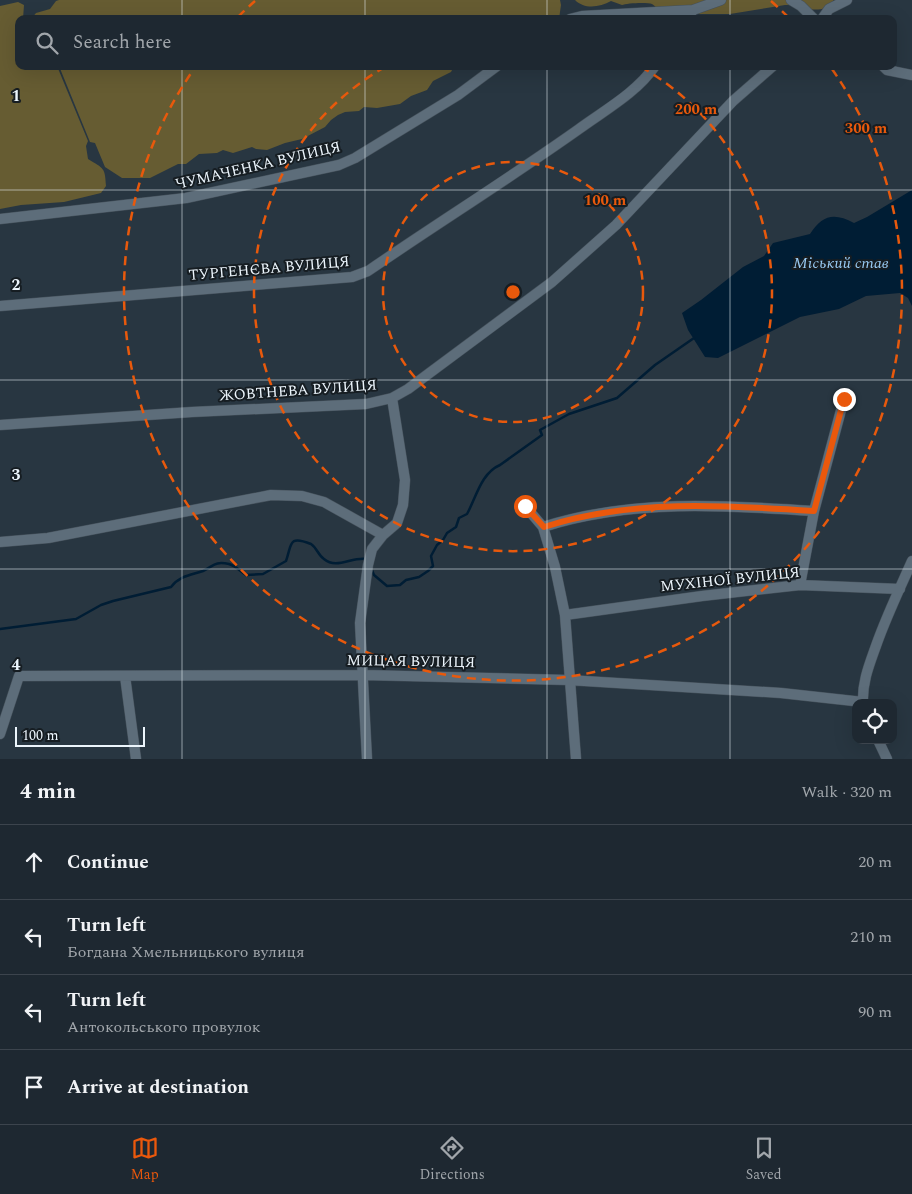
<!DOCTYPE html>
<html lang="en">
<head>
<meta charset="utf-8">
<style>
  :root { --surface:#1e2831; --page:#2b343d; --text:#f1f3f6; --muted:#a1a6ab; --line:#3c444d; --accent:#ea580c }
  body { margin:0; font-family:Spectral,serif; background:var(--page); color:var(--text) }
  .controls { position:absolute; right:15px; bottom:15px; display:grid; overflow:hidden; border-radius:10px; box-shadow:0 5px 20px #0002 }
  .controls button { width:45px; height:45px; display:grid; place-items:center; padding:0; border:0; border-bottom:1px solid var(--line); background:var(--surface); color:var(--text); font:25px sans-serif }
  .scale { position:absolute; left:15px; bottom:12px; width:130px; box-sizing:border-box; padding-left:5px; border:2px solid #ecf5fc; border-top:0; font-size:14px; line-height:18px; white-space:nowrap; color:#ecf5fc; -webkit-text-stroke:4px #161d22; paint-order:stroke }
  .stop { position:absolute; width:15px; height:15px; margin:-11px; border:4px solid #ea580c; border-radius:50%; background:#fff }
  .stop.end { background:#ea580c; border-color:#fff; box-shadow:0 1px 5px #0008 }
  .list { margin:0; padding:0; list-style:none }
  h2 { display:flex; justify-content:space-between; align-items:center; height:65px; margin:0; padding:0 20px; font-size:21px }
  h2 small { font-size:16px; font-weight:400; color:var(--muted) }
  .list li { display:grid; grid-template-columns:32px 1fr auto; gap:15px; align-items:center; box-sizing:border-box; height:75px; padding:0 20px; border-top:1px solid var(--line) }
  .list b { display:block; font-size:19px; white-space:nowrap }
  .list p { margin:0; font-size:16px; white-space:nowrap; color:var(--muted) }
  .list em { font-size:16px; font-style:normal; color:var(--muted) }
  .icon { flex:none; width:28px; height:28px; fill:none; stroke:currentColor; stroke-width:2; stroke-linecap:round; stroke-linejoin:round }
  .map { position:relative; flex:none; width:912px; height:759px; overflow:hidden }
  .search { position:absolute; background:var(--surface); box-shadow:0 5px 20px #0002; left:15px; right:15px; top:15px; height:55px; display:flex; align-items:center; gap:12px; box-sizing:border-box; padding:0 18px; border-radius:10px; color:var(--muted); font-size:19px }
  .sheet { height:365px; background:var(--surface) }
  nav { display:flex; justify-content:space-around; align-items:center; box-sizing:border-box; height:70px; border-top:1px solid var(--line); background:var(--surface); font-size:14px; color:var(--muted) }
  nav a { display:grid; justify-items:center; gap:2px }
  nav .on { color:var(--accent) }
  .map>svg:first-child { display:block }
  .green { fill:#665c32 }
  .water { fill:#001d34 }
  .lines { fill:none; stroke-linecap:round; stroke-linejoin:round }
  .stream { stroke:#001d34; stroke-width:2.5 }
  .street-casing { stroke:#45515b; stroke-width:11 }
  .street { stroke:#5d6d7a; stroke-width:10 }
  .route { stroke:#ea580c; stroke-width:6 }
  .grid { fill:none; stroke:#ecf5fc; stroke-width:1; stroke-opacity:0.55 }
  .ring { fill:none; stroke:#e8590c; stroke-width:2.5; stroke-dasharray:9 6 }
  .labels { text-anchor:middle; stroke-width:4; stroke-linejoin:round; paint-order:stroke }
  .street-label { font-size:15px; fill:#ecf5fc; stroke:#161d22 }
  .water-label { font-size:16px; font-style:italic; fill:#98caf3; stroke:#161d22 }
  .grid-label { font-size:16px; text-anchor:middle; font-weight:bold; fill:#ecf5fc; stroke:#161d22; stroke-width:4; stroke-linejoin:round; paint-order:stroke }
  .centre { fill:#e8590c; stroke:#161d22; stroke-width:2.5 }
  .ring-label { font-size:15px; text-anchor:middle; font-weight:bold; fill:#e8590c; stroke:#161d22; stroke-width:4; stroke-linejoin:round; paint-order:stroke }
</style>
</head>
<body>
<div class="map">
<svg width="912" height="759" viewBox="0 0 912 759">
  <rect width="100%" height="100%" fill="#283641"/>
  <path class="green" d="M59,0H560L561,5L559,19H31L36,13L50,9L56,1Z
    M575,0H834C831,2 828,7 825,8C812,13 798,4 785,5L730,14H661C658,11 656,6 652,4C648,2 626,3 622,5L611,1C600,7 585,10 575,0Z
    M18,2L24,5L23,19H19V66H57L88,141L86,146L88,159C104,169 105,167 106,186L101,193L64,202L21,205L0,209V6Z
    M59,66H454L451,72L433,81L427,90L411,96L400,104L377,108L364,107L359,111L345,112L338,115L331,120L325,127L302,139L285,143L267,150L256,149L252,147L233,153L223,150L217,153L199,154L186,164H178L150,178H122L105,167L95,143L90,142Z"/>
  <path class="water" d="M912,190V315V306L908,298L900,293L866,296L839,309L800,317L718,358L705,357L688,330L682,313L701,300L743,267L764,256L773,243L810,234C822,215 834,212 854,223L867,217Z"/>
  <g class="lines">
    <path class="stream" d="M371,568L374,575L387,586L400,585L406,580L419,577L428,571L433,566L431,556L437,545L443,540L447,533L456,527L459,518L467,514C476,498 481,473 500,465L542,435L540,430L569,414L617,398L655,365L694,338
      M0,629L76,619L101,605L113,601L171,587C179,576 191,575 203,571C214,566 214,561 229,564C236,566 240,571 246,575L263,574L286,561C292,544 288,535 311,544C317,548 318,555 324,559C337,570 352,556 367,559"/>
    <g class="street-casing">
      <path id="street" d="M791,0L801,6L814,19
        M570,19L582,16L693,10
        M687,19L693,10L721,0
        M822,19L829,9L847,0
        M883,66L887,70L912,75
        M0,219L186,198L339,165L355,158L458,95L497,66
        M0,306L352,277L368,271C438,223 510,178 579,129C605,110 636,93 655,66
        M0,425L192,412L366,404L392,398L408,389L552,282L616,225L733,101L773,66
        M525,506L543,527L555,567L565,615L576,759
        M543,527C630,499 724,505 814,511
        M0,542L48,538L271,495L302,496L324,502L383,535
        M800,585L814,511L844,399
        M565,615L702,596L800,585L900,589
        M125,676L136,759
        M863,703C862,681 870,663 877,643C887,615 900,588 912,561
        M0,734L19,676L363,675L568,680L781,693L863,702
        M878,740L887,759
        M367,759L360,623L368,565L372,549L383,535L397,523L403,505L405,480L392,398"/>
    </g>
    <use href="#street" class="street"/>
  </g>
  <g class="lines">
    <path class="route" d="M525,506L544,527C630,499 724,505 814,511L844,399"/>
  </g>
  <path class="grid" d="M182,0V19M365,0V19M547,0V19M730,0V19M182,66V759M365,66V759M547,66V759M730,66V759M0,190H912M0,380H912M0,569H912"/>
  <g class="ring">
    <circle cx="513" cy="292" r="130"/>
    <path d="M641 67A259 259 0 1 1 385 67"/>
    <path d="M238 17A389 389 0 0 1 255 1M771 1A389 389 0 0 1 788 17M832 69A389 389 0 1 1 194 69"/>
  </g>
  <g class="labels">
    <g class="street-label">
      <text transform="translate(258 165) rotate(-13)" y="5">ЧУМАЧЕНКА ВУЛИЦЯ</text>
      <text transform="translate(269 268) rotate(-5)" y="5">ТУРГЕНЄВА ВУЛИЦЯ</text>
      <text transform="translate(298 390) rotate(-4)" y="5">ЖОВТНЕВА ВУЛИЦЯ</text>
      <text transform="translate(730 579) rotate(-6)" y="5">МУХІНОЇ ВУЛИЦЯ</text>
      <text transform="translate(411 661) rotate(1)" y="5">МИЦАЯ ВУЛИЦЯ</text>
    </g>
    <g class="water-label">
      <text x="841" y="268">Міський став</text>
    </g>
  </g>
  <g class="grid-label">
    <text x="16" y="101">1</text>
    <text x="16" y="290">2</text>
    <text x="16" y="480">3</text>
    <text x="16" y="670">4</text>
  </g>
  <circle cx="513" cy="292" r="8" class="centre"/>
  <g class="ring-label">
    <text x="696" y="114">200 m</text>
    <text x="866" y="133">300 m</text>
    <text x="605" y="205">100 m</text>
  </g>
</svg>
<div class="controls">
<button><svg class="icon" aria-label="locate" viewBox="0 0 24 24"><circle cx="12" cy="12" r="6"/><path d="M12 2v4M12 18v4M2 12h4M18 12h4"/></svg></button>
</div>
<div class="scale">100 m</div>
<div class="stop" style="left:525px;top:506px"></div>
<div class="stop end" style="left:844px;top:399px"></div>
<div class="search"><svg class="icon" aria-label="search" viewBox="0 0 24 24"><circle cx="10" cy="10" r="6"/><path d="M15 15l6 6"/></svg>Search here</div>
</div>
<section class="sheet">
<h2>4 min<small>Walk · 320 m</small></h2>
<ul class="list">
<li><svg class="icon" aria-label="ahead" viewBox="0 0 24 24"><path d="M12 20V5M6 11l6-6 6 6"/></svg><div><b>Continue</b></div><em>20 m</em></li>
<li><svg class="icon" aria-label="left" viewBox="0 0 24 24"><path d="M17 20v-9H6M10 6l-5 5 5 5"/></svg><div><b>Turn left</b><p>Богдана Хмельницького вулиця</p></div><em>210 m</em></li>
<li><svg class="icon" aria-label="left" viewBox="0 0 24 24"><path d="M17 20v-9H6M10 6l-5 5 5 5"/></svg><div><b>Turn left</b><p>Антокольського провулок</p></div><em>90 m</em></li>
<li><svg class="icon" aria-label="arrive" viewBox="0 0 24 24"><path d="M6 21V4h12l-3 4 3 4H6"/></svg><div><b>Arrive at destination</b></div></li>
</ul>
</section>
<nav>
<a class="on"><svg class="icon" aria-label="map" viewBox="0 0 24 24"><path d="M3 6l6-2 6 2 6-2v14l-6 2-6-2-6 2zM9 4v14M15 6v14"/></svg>Map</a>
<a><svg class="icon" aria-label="directions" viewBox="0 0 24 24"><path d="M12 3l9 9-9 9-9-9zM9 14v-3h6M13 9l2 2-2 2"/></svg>Directions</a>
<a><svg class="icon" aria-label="saved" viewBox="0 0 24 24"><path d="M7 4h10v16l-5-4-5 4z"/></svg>Saved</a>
</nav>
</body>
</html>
